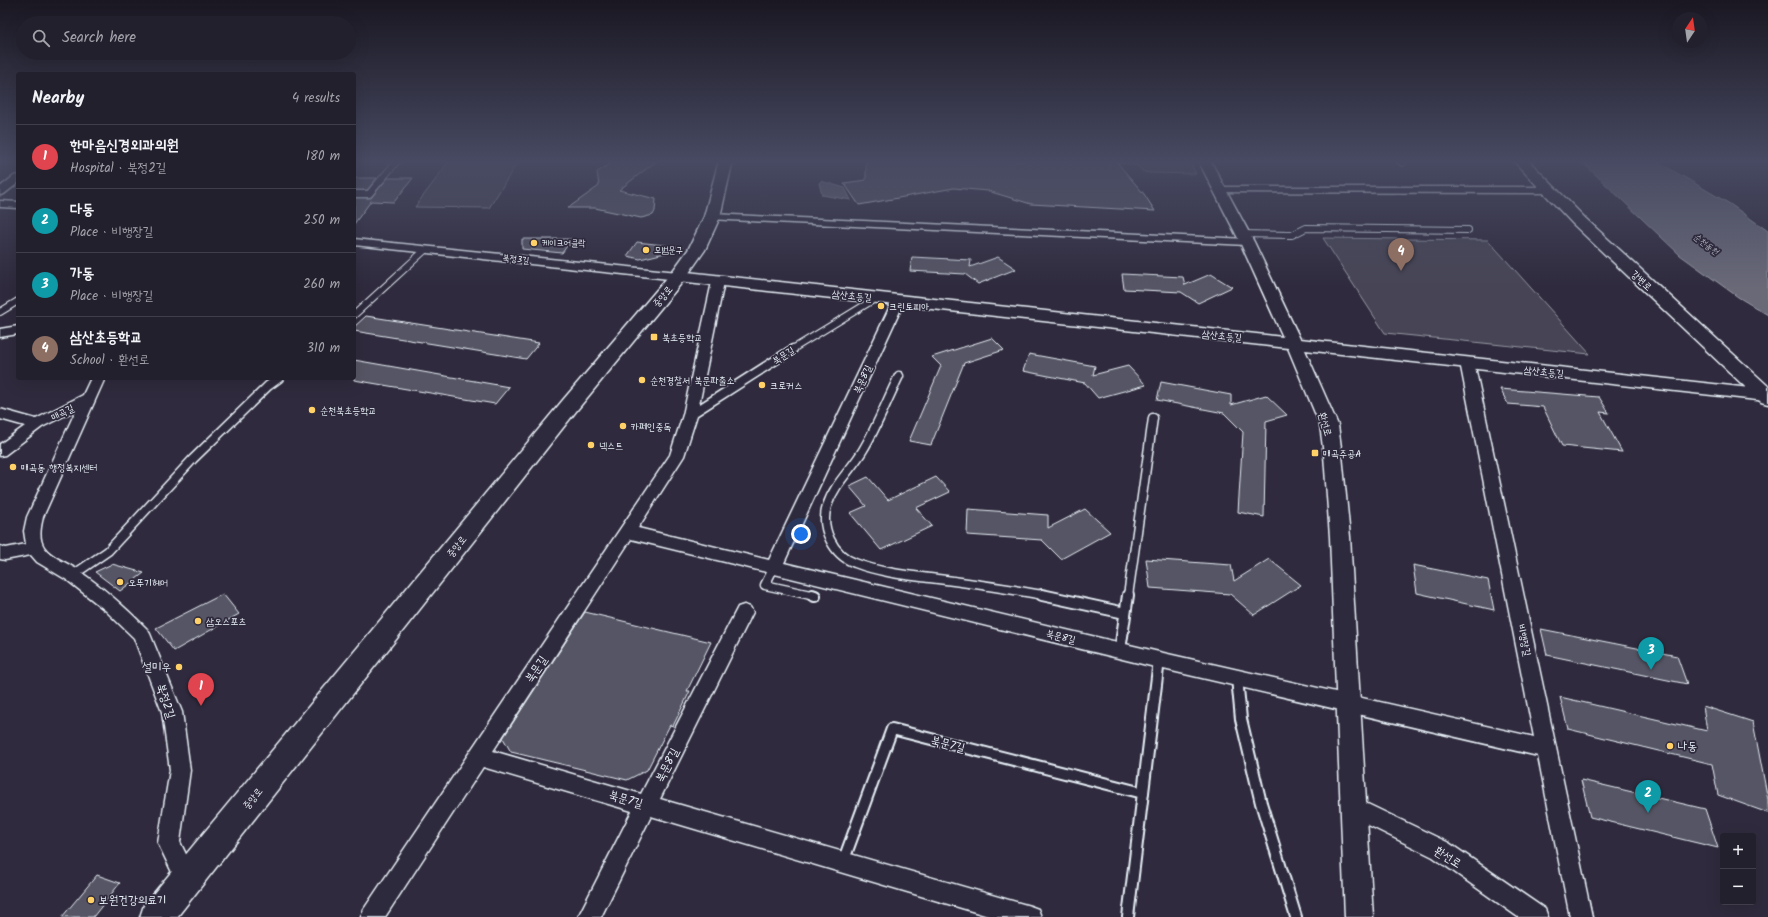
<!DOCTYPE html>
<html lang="en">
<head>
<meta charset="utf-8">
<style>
  :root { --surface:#23202e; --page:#2b2836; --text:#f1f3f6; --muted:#a3a3aa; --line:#403e4a; --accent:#8bbbb9 }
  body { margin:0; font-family:Kalam,"Poor Story",sans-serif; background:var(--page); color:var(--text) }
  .controls { position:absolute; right:12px; bottom:12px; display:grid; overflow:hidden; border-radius:4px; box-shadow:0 4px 16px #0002 }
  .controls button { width:36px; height:36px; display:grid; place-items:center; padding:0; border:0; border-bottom:1px solid var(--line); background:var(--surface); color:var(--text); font:20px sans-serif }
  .compass { position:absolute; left:1672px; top:12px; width:36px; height:36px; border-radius:50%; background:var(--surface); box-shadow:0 4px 16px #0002; rotate:13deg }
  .you { position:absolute; left:801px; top:534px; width:14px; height:14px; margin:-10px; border:3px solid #fff; border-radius:50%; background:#1a73e8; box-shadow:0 0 0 6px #1a73e833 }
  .badge { display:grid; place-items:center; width:26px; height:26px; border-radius:50%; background:var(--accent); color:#fff; font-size:13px; font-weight:700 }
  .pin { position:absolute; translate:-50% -33px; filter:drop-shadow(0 1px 2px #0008) }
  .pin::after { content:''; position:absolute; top:21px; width:14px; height:12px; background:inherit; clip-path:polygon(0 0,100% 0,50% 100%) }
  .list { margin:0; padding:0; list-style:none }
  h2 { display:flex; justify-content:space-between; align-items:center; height:52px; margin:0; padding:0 16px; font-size:17px }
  h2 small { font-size:13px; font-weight:400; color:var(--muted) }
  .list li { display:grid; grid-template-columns:26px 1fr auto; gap:12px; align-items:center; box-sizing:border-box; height:64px; padding:0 16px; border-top:1px solid var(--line) }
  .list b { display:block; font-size:15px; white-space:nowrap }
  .list p { margin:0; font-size:13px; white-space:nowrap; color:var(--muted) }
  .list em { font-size:13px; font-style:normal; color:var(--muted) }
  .icon { flex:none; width:22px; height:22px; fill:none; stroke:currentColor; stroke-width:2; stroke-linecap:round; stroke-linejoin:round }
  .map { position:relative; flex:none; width:1768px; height:917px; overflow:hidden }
  .search { position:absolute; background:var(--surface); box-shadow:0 4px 16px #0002; left:16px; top:16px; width:340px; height:44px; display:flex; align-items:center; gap:10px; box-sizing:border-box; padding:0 14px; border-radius:22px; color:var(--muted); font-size:15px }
  .panel { position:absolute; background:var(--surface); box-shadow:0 4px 16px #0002; left:16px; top:72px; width:340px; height:308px; border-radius:4px }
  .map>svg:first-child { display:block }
  .green { fill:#464455; stroke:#979aa6 }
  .water { fill:#696978; stroke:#9c9fab }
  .building { fill:#575565; stroke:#e8f1f8 }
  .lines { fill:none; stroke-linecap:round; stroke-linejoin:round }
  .service-far2-casing { stroke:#e8f1f8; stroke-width:8 }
  .service-far1-casing { stroke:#e8f1f8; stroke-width:11 }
  .service-casing { stroke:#e8f1f8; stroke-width:14 }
  .pedestrian-casing { stroke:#e8f1f8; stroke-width:3 }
  .minor-casing { stroke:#e8f1f8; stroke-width:3 }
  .tertiary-casing { stroke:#e8f1f8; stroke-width:3 }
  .secondary-casing { stroke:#e8f1f8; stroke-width:3 }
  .primary-casing { stroke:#e8f1f8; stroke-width:3 }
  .service-far2 { stroke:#2f2a3d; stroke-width:6 }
  .service-far1 { stroke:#2f2a3d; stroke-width:8 }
  .service { stroke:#2f2a3d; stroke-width:10 }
  .pedestrian { fill:#2f2a3d; fill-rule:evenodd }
  .minor { fill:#2f2a3d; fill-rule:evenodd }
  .tertiary { fill:#2f2a3d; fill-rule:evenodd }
  .secondary { fill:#2f2a3d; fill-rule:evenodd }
  .primary { fill:#2f2a3d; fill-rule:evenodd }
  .poi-dot { fill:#ffd166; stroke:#2f2a3d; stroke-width:1.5 }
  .labels { text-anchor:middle; stroke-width:3.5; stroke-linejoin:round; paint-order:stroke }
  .far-poi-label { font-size:9px; fill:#e8f1f8; stroke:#2f2a3d; text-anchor:start }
  .far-water-label { font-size:9px; font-style:italic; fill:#afb4be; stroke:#2f2a3d }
  .far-street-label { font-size:9px; fill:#e8f1f8; stroke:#2f2a3d }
  .street-label { font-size:10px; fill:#e8f1f8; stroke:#2f2a3d }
  .poi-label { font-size:10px; fill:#e8f1f8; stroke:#2f2a3d; text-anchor:start }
  .near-poi-label { font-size:12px; fill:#e8f1f8; stroke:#2f2a3d; text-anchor:start }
  .near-street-label { font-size:12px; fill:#e8f1f8; stroke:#2f2a3d }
</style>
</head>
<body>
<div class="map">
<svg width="1768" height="917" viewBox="0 0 1768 917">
  <rect width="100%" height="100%" fill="#2f2a3d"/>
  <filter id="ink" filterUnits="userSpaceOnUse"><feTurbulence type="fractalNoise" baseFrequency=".025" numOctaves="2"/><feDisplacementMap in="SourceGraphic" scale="8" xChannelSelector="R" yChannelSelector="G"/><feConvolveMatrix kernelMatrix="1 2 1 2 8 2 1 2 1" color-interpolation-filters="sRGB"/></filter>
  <g filter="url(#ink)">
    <path class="green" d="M450,160H519L489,208L415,207Z
      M1115,160H1189L1196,174L1150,173L1144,172L1136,165L1118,163Z
      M1323,238L1488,240L1590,354L1385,333Z"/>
    <path class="water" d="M1580,160H1655L1730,204L1768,231V315L1738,297L1680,255Z
      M821,181L845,188L851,200L822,195L819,183Z"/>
    <path class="building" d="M617,160H658L619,190L656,199L655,211L653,215L641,218L595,208H568L599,186L597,172Z
      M866,160H1115L1144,194L1155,211L1031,204L988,191L954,188L859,205L844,183L866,180Z
      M354,178H377L367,190H354Z
      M388,178H413L394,202L371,201L354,224V198H371Z
      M522,239H572L562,253L522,249Z
      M637,242L682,247V249L640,259L627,256Z
      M912,257L971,260L970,267L998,257L1016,269L978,284L965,274L910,271Z
      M1122,274L1183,277L1185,285L1211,274L1232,287L1198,303L1181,292L1124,289Z
      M366,316L539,343L526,359L354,331V327Z
      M992,338L1004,350L964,363L931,445L909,441L941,366L932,357Z
      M1029,354L1095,366L1093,375L1128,366L1146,385L1098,398L1085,383L1023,371Z
      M354,360L509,387L495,404L354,380Z
      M1161,382L1231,395V405L1266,395L1287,415L1266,421L1264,517L1238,512L1243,432L1224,413L1157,400Z
      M1500,389L1599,397L1609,413L1600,412L1622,452L1562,446L1543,407L1508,404Z
      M868,477L888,500L936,477L950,492L916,508L932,526L881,550L850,513L866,506L849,486Z
      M968,509L1048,515V528L1085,509L1110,532L1061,559L1042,540L967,535Z
      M1146,559L1231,565L1234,581L1269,559L1301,585L1254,615L1230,594L1150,588Z
      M112,564L144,573L120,591L95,572Z
      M1413,565L1488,580L1494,610L1417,593Z
      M223,594L239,614L174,651L156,628Z
      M585,612L711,642L687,691H690L673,726L670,725L647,770L627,780L511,752L503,738Z
      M1541,629L1677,656L1687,684L1547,655Z
      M1560,697L1707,731L1703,706L1753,722L1768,800V813L1718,795L1712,764L1568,729Z
      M1581,780L1705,809L1718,848L1590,817Z
      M97,875L120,883L93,917H62Z"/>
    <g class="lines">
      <g class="service-far2-casing">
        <path id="service-far2" d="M1399,160L1402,163
          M354,194H369L398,160
          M1243,234L1292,235L1306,228L1468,230
          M0,312L18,301
          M354,315L425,250
          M791,350L878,297"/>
      </g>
      <g class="service-far1-casing">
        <path id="service-far1" d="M899,376C887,400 877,427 863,450C852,469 834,484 827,506C820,528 833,555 855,563C878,572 905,575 930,578C969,583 1008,588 1047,596
          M690,415L793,349
          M774,567L765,585L815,596
          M73,575L108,551L193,459L268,386L279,378
          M1128,596L1153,418"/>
      </g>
      <g class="service-casing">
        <path id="service" d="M812,595L815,596
          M1042,595L1125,613
          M1120,650L1128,595
          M1237,678L1241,719L1261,803L1296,917
          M843,862L892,729L1143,793
          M1128,917L1159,660"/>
      </g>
      <g class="pedestrian-casing">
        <path id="pedestrian" d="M712,214L1247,239L1252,242L1247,245L709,219L708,217Z"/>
      </g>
      <g class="minor-casing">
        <path id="minor" d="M18,175V183L4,194L0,195V187L14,176Z
          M1220,187H1548L1553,190L1548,193L1216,192L1215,190L1216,188Z
          M0,201L18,202V208L0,207Z
          M354,239L678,272L682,273L684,276L682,279L678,280L354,245Z
          M718,278L722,279L724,282L697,415L684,456L638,528L769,560L893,300L895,297H903L905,300L784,563L1159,652L1534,737L1460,362L1462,359H1472L1474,362L1592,917H1570L1538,756L1159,668L631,539L493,751L641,794L738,607L744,605L750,607L753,612L660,799L1030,906L1038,909L1041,917H992L651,816L601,917H578L632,811L483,767L385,917H361L364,909L670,455L683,415L712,282L714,279Z
          M18,326V334L0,337V329Z
          M91,378H105L43,517C41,526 38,538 44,547C51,558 69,563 79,571C104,588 126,608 147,629L150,634L182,712L190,770L180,842L198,879L195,887L187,890L179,887L158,843L170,770L162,712L134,638L105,610L67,580L37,562L31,555L5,560L0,559V546L6,548L26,544L24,531L27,517L76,410L42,427L5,455L0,456V444L25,426L0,419V409L36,419L83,395Z
          M1353,797L1449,843L1545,909L1548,917H1518L1433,857L1346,814L1343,807L1346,800Z"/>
      </g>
      <g class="tertiary-casing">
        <path id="tertiary" d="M1198,160H1210L1254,242L1300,339L1768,390V400L1766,401L1305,350L1338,425L1342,455L1350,537L1373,917H1345L1330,537L1324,455L1320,425L1288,348L678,281L673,279L670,276L673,273L678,271L1283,337L1240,242Z"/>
      </g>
      <g class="secondary-casing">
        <path id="secondary" d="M1513,160H1528L1585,218L1768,386V404L1761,402L1573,224Z"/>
      </g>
      <g class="primary-casing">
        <path id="primary" d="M719,160H733L720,217L705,250L684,280L577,410L177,917H140L144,905L563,400L672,272L688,250L704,217Z"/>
      </g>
      <use href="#service-far2" class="service-far2"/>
      <use href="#service-far1" class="service-far1"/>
      <use href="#service" class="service"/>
      <use href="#pedestrian" class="pedestrian"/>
      <use href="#minor" class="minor"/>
      <use href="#tertiary" class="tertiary"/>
      <use href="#secondary" class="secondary"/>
      <use href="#primary" class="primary"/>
    </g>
  </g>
  <linearGradient id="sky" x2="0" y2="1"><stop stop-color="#1a1722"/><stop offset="0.56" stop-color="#474a62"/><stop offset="1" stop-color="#474a62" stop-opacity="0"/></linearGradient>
  <rect width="1768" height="288" fill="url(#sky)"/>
  <g class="poi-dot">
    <circle cx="534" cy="243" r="4"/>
    <circle cx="646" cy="250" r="4"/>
    <circle cx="881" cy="306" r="4"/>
    <rect x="650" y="333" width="8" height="8" rx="2"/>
    <circle cx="642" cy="380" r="4"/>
    <circle cx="762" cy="385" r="4"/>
    <circle cx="312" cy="410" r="4"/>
    <circle cx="623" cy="426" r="4"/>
    <circle cx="591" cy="445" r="4"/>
    <rect x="1311" y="449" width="8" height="8" rx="2"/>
    <circle cx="13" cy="467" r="4"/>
    <circle cx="120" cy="582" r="4"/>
    <circle cx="198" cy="621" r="4"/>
    <circle cx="179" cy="667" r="4"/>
    <circle cx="1670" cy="746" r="4"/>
    <circle cx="91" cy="900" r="4"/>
  </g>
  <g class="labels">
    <g class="far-poi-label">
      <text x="542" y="246">케이크어클락</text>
      <text x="654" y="253">모범문구</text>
    </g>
    <g class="far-water-label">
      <text transform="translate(1706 244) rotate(37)" y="3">순천동천</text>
    </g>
    <g class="far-street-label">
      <text transform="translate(516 259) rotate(6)" y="3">북정3길</text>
    </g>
    <g class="street-label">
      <text transform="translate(1642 280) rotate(43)" y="4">강변로</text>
      <text transform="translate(852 295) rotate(6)" y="4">삼산초등길</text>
      <text transform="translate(662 296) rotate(-50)" y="4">중앙로</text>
      <text transform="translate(1222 335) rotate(6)" y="4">삼산초등길</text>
      <text transform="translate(783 355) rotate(-32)" y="4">북문길</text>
      <text transform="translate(1544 371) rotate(6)" y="4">삼산초등길</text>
      <text transform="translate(862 379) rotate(-65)" y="4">북문8길</text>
      <text transform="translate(62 412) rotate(-26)" y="4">매곡길</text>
      <text transform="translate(1326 424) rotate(74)" y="4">환선로</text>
      <text transform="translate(456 546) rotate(-51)" y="4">중앙로</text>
      <text transform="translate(1061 636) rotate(14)" y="4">북문8길</text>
      <text transform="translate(1525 640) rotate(78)" y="4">비행장길</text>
      <text transform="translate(252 798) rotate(-51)" y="4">중앙로</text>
    </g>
    <g class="poi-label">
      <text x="889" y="310">크린토피아</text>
      <text x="662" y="341">북초등학교</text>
      <text x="650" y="384">순천경찰서 북문파출소</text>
      <text x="770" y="389">크로커스</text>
      <text x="320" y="414">순천북초등학교</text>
      <text x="631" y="430">카페인중독</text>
      <text x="599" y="449">넥스트</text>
      <text x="1323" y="457">매곡주공A</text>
      <text x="21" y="471">매곡동 행정복지센터</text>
      <text x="128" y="586">오뚜기헤어</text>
      <text x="206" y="625">삼오스포츠</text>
    </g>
    <g class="near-poi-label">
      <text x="171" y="671" text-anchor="end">설미우</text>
      <text x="1678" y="750">나동</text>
      <text x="99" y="904">보원건강의료기</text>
    </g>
    <g class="near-street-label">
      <text transform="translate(536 669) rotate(-56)" y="4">북문길</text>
      <text transform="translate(166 701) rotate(72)" y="4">북정2길</text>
      <text transform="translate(948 744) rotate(14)" y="4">북문7길</text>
      <text transform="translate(667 765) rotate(-63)" y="4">북문8길</text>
      <text transform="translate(626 799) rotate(16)" y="4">북문7길</text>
      <text transform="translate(1448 857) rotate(32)" y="4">환선로</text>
    </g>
  </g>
</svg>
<div class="controls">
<button>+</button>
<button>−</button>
</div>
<svg class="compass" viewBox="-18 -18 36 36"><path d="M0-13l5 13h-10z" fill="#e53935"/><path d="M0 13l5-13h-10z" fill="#a3a3aa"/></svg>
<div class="you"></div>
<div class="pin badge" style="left:201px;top:706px;background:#e0444e">1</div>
<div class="pin badge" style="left:1648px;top:813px;background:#0f9aa8">2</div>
<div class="pin badge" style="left:1651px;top:670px;background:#0f9aa8">3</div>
<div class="pin badge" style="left:1401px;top:271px;background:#8d6e63">4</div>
<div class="search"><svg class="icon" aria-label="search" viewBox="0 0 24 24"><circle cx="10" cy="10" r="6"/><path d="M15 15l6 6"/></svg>Search here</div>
<section class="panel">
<h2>Nearby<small>4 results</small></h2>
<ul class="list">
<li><span class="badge" style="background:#e0444e">1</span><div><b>한마음신경외과의원</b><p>Hospital · 북정2길</p></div><em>180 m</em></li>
<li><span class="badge" style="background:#0f9aa8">2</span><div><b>다동</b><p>Place · 비행장길</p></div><em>250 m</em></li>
<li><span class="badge" style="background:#0f9aa8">3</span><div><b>가동</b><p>Place · 비행장길</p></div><em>260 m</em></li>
<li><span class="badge" style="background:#8d6e63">4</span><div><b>삼산초등학교</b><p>School · 환선로</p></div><em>310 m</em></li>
</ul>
</section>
</div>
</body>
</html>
